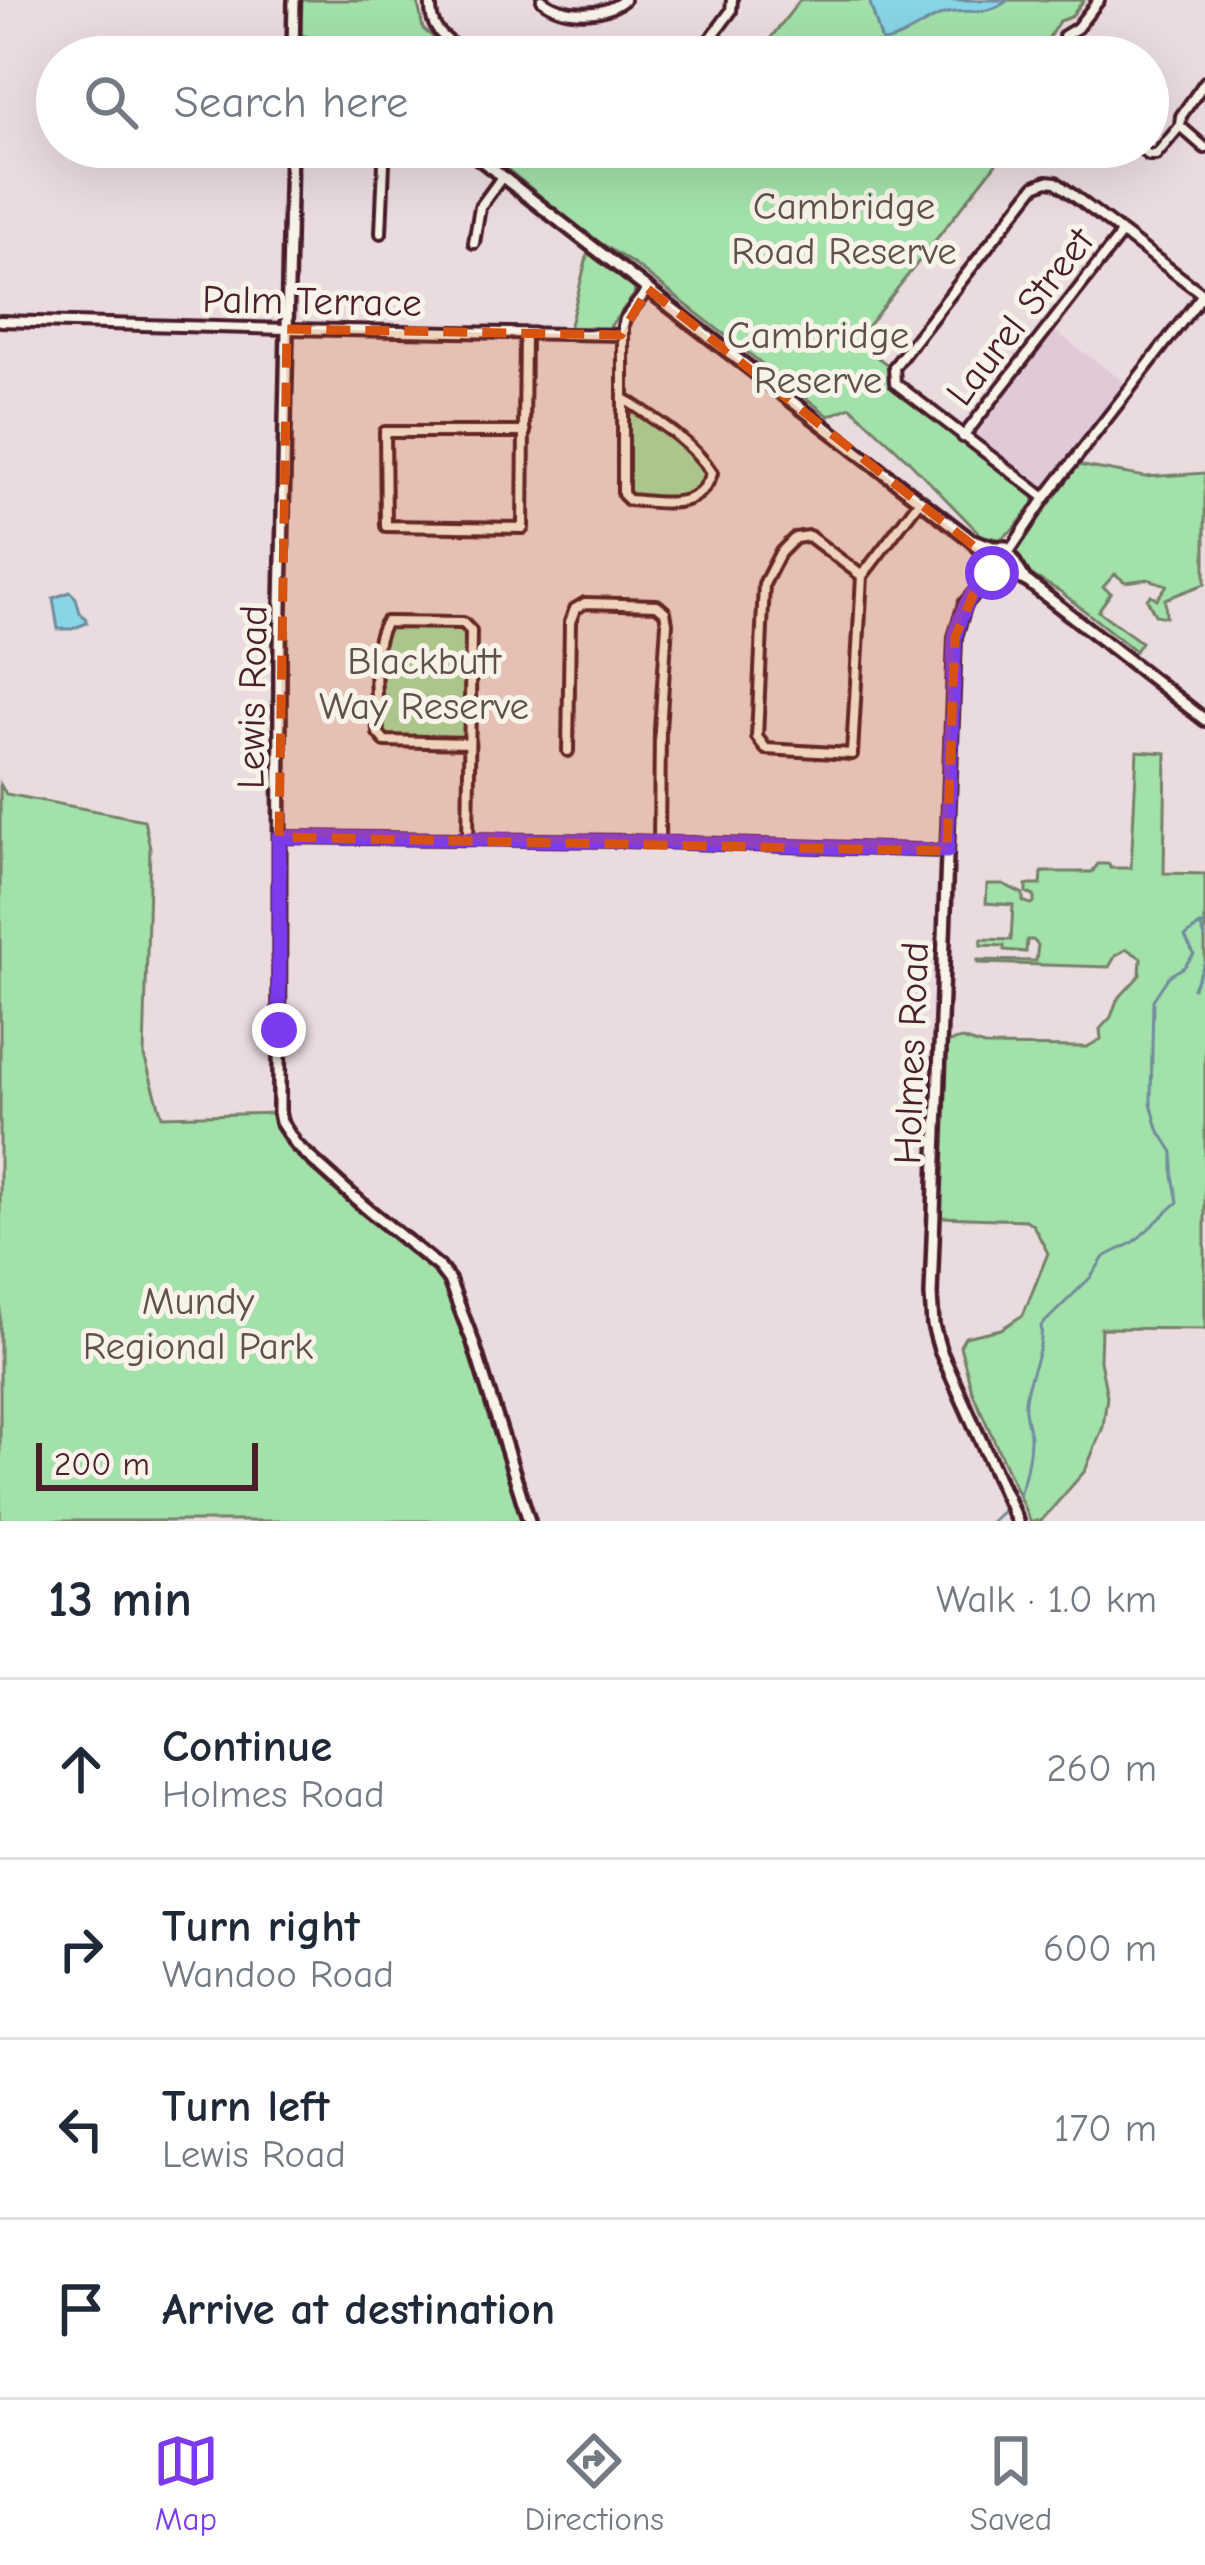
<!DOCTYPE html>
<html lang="en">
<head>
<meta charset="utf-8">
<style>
  :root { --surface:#fff; --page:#f2f2f3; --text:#1f2937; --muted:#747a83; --line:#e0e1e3; --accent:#7c3aed }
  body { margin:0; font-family:"Comic Neue",sans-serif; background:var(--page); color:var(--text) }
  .scale { position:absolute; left:36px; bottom:30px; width:222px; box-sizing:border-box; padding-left:12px; border:6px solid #4a1f2b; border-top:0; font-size:33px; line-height:42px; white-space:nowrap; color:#4a1f2b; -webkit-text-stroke:9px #f7f3e8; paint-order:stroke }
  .stop { position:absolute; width:36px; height:36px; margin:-27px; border:9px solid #7c3aed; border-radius:50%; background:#fff }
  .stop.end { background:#7c3aed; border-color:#fff; box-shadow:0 3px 12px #0008 }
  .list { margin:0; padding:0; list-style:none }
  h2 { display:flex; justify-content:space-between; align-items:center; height:156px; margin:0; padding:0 48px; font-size:51px }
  h2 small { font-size:39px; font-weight:400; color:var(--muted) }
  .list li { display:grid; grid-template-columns:78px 1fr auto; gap:36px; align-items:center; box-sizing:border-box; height:180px; padding:0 48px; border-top:3px solid var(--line) }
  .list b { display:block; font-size:45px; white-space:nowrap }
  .list p { margin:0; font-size:39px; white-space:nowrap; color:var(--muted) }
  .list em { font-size:39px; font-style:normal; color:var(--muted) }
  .icon { flex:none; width:66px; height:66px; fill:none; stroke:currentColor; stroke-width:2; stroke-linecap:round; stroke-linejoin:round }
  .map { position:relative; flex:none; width:1205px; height:1521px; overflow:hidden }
  .search { position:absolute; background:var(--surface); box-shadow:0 12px 48px #0002; left:36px; right:36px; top:36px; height:132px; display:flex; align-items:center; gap:30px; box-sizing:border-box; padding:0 42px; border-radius:66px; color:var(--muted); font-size:45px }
  .sheet { height:876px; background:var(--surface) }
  nav { display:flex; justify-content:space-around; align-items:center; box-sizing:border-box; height:168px; border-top:3px solid var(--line); background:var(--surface); font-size:33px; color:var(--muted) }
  nav a { display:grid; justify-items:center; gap:6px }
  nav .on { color:var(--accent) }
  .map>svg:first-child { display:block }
  .built { fill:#e0cad7 }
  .green { fill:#a2e1aa; stroke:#76806a; stroke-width:3 }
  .water { fill:#88d5e7; stroke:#6f8c9c; stroke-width:3 }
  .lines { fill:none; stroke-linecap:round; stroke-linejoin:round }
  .stream { stroke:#6f8c9c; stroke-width:3 }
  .minor-casing { stroke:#4a1f2b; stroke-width:16 }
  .tertiary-casing { stroke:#4a1f2b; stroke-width:18 }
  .minor { stroke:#f7f3e8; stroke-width:8 }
  .tertiary { stroke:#f7f3e8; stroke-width:9 }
  .route { stroke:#7c3aed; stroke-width:15 }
  .marked { fill:#d8530f; fill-opacity:0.2; stroke:#d8530f; stroke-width:9; stroke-dasharray:24 15; stroke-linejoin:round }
  .labels { text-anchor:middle; stroke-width:10; stroke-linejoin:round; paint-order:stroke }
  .park-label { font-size:39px; fill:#60504b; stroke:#f7f3e8 }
  .street-label { font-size:39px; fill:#4a1f2b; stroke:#f7f3e8 }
</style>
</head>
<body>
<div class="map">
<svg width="1205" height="1521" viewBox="0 0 1205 1521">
  <rect width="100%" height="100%" fill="#eadbde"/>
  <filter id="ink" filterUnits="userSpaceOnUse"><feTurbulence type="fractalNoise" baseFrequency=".00833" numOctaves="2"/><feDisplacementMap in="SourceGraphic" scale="24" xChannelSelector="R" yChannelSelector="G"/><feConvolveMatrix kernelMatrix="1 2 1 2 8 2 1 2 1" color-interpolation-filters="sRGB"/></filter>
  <g filter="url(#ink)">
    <path class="built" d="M1049,327L1131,387L1045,498L963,437Z"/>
    <path class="green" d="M302,0H401L418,3L423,29L457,57H361L348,47L301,35Z
      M800,0H1084L1071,17L1059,21L1037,57H756Z
      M480,147H583L585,157L600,152L665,147H1009L859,337L861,345L892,368L893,385L1033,494L1034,503L1014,529L1000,539L982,536L906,458L851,407L829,416L635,265L591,237Z
      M588,253L635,289L634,295L609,328L569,329Z
      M635,409H640L703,459L712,473L709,483L686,503L634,498L627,490V418Z
      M1078,465L1145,477L1205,473V584L1165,599L1166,617L1155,615L1147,599L1151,595L1157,599L1167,585L1148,579L1125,582L1115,574L1103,587L1111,593L1098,611L1141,642L1135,651L1061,592L1030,574L1015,550Z
      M389,627H460L466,633L465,732L459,739L388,738L382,731L383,633Z
      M1137,751L1166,753L1164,873L1205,874V1329L1101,1328L1100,1361L1107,1396L1103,1427L1085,1471L1041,1521H1030L972,1391L960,1346L965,1337L1001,1329L1023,1315L1048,1253L1033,1225L1026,1220L940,1217L945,1043L962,1039L984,1046L1087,1047L1101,1039L1100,1029L1111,1017L1117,1000L1140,975L1141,958L1127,949L1116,955L1109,967L978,963V960L1036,961L1038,945L1033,940H1027L1026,952L1004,950V946L981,945L982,939L1011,940L1013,905L986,903L987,884H1003L1023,894V901L1030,904L1034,902V896L1026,892V885H1041L1042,872H1092L1098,864H1109L1110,868H1131Z
      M0,784L6,794L144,820L150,848L144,1056L162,1116L279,1113L296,1145L449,1280L528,1521H0Z"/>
    <path class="water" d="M869,0H1008C986,18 968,7 944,14C924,21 901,41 882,42Z
      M70,592L76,598L80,613L86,618L87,623L72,629H58L53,598Z"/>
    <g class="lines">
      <path class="stream" d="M1205,925H1200L1205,937
        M1193,988L1205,962
        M1018,1496C1024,1484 1030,1454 1030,1439C1030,1426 1023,1415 1025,1401C1027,1375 1044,1353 1041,1326L1091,1277L1104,1257L1134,1242L1178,1202L1173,1176V1152L1158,1129L1151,1103L1153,1000L1169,976L1184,967L1194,954L1185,937L1200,925
        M992,1521L1006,1508"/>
      <g class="minor-casing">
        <path id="minor" d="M431,0C429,33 445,37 469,57
          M542,0C564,17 602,17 624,0
          M697,57L731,11L732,0
          M1064,57V36L1077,28L1099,0
          M1205,82L1181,116L1180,126L1205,148
          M1138,147L1149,155H1156L1180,126
          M381,233L384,163L392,147
          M474,243L480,207L502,177
          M0,321L287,329L623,335
          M623,398C653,418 693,442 712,473C699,512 662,502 629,500L623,494V326L625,319L648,289
          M525,432H385L386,526L523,528L525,334
          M963,437L1122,233
          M1045,498L895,383L894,367L1035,186L1047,181L1056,182L1205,296
          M1009,552L1045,498L1204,293
          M862,576L809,536L795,538L780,553L764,584L757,737L766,749L852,754L862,576L920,500
          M568,751L570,622L575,609L585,603L657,605L665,612L667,623L660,730L659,843
          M279,837L626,841L947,851
          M468,839L471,631L463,623L386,622C369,645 377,703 378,733L385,741L469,743"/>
      </g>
      <g class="tertiary-casing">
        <path id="tertiary" d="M294,48L332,49L347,57
          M293,57L294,0
          M291,147L280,652L279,1113L281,1122L296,1145L365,1207L439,1267L449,1280L473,1342L529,1521
          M464,147L971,540L992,563L1028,582L1205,720
          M976,541L993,547H1005L1024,578
          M998,566L965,604L955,637L931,1295L933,1325L940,1350L1017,1521"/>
      </g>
      <use href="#minor" class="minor"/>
      <use href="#tertiary" class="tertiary"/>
    </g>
  </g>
  <g class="lines" filter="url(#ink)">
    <path class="route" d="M279,1030V837L626,841L947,851L955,637C961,611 971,589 992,573"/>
  </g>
  <path class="marked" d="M648,289L989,558L955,637L947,851L279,837L287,329L621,335Z"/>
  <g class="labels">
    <g class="park-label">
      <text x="844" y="219">Cambridge<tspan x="844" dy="45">Road Reserve</tspan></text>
      <text x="818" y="348">Cambridge<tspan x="818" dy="45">Reserve</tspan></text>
      <text x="424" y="674">Blackbutt<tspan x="424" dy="45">Way Reserve</tspan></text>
      <text x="198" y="1314">Mundy<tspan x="198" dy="45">Regional Park</tspan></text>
    </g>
    <g class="street-label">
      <text transform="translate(312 300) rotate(1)" y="14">Palm Terrace</text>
      <text transform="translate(1019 316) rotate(-52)" y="14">Laurel Street</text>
      <text transform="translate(251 697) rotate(-89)" y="14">Lewis Road</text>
      <text transform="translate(910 1053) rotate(-88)" y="14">Holmes Road</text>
    </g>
  </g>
</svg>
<div class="scale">200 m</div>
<div class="stop" style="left:992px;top:573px"></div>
<div class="stop end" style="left:279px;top:1030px"></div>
<div class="search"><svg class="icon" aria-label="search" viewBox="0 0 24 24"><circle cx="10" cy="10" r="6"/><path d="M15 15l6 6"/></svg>Search here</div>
</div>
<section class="sheet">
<h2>13 min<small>Walk · 1.0 km</small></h2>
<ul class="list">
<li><svg class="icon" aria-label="ahead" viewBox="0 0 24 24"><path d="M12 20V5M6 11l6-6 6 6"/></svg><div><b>Continue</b><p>Holmes Road</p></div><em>260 m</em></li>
<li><svg class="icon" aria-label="right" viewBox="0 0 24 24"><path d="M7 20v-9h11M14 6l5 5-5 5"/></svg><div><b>Turn right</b><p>Wandoo Road</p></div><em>600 m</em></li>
<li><svg class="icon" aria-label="left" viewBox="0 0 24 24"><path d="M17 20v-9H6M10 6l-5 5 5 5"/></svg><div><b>Turn left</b><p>Lewis Road</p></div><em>170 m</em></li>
<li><svg class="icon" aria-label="arrive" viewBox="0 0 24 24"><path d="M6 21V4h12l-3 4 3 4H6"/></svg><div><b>Arrive at destination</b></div></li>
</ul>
</section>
<nav>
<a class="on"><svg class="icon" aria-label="map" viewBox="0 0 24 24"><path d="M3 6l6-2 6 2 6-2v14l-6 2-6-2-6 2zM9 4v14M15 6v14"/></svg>Map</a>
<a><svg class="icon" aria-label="directions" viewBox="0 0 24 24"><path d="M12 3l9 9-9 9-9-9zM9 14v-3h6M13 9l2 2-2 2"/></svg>Directions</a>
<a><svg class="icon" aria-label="saved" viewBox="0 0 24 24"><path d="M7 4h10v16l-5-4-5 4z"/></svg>Saved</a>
</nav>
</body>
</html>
